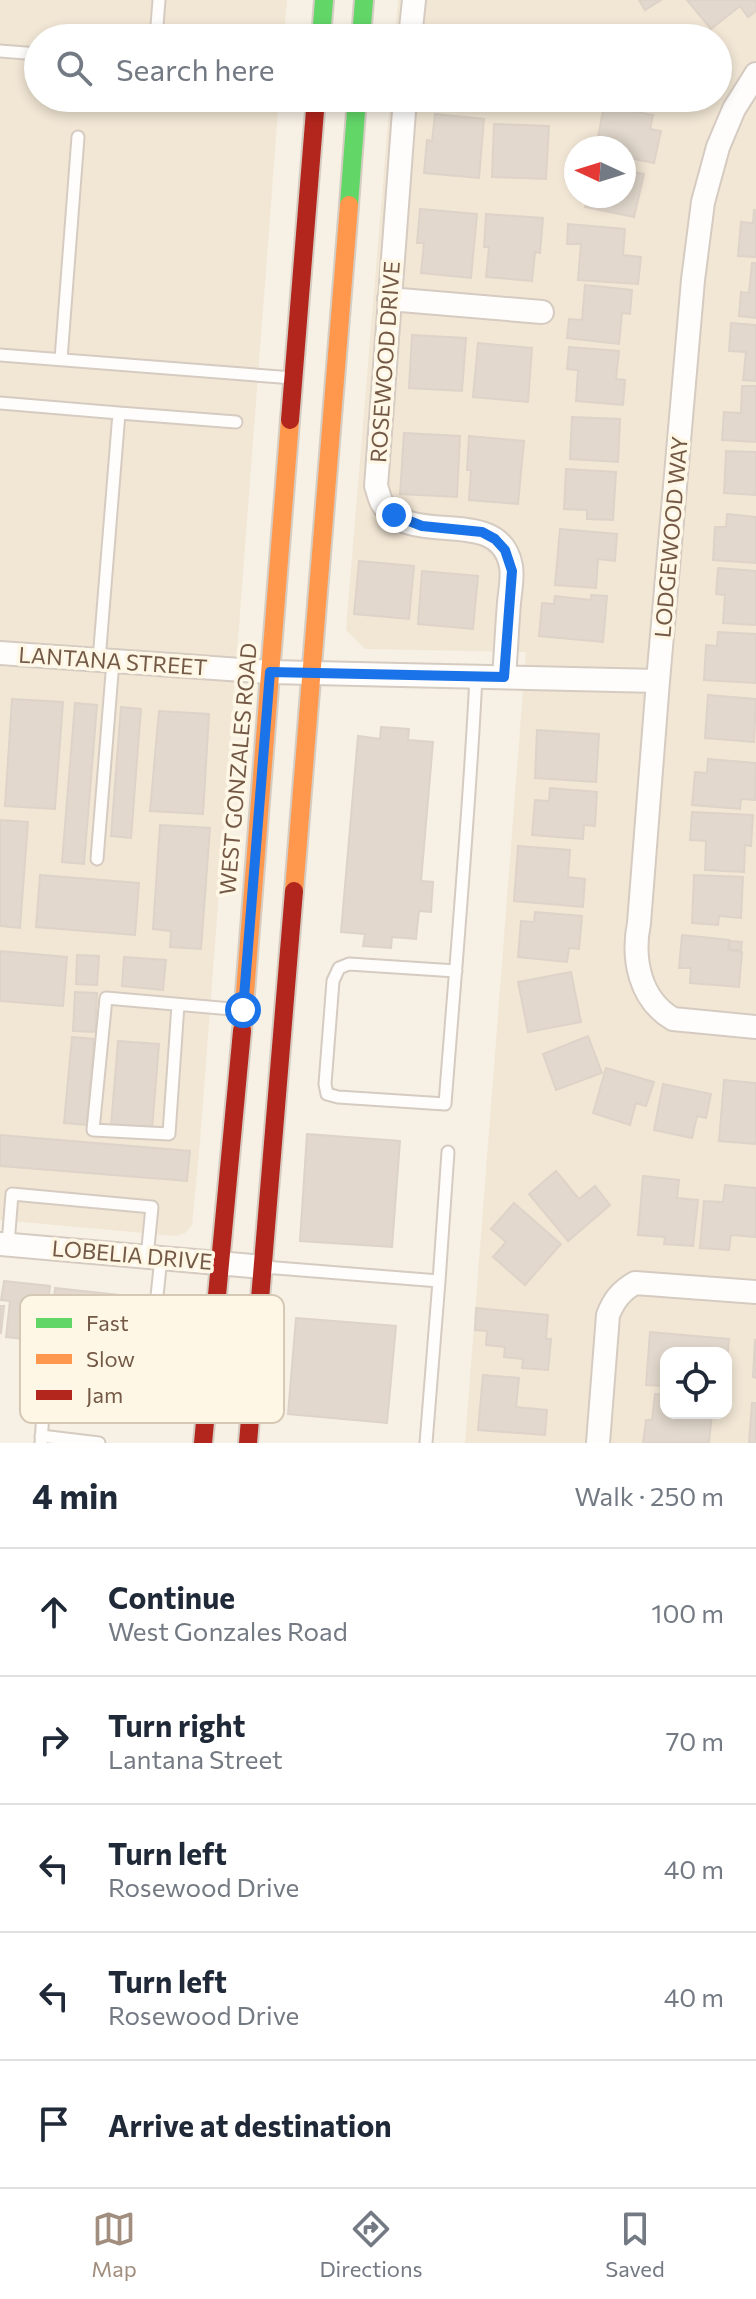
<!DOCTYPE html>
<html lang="en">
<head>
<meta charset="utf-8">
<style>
  :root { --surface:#fff; --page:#f2f2f3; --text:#1f2937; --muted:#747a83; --line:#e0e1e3; --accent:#a18e7e }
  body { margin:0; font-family:Commissioner,sans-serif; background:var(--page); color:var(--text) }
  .controls { position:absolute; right:24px; bottom:24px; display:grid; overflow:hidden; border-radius:16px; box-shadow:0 4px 12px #0003 }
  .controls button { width:72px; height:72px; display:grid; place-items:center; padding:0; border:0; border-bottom:2px solid var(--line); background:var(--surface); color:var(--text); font:40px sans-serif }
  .compass { position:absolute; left:564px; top:136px; width:72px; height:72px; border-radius:50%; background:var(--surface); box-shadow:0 4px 12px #0003; rotate:274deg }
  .stop { position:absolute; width:24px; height:24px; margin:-18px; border:6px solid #1a73e8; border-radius:50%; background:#fff }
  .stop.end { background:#1a73e8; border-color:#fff; box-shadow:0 2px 8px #0008 }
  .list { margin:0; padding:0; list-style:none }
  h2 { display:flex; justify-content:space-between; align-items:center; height:104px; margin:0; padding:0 32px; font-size:34px }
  h2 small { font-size:26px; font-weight:400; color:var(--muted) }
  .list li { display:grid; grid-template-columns:52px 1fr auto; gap:24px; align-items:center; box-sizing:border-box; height:128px; padding:0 32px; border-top:2px solid var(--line) }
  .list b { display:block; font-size:30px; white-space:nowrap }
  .list p { margin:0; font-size:26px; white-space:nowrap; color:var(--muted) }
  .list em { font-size:26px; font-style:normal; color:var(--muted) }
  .icon { flex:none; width:44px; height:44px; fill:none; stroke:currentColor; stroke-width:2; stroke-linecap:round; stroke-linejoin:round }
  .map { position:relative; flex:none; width:756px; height:1443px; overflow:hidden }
  .search { position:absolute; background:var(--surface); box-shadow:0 4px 12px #0003; left:24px; right:24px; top:24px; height:88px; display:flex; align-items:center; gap:20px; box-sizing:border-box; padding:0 28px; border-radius:44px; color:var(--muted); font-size:30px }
  .sheet { height:744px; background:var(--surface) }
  nav { display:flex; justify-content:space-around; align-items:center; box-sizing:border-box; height:112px; border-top:2px solid var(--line); background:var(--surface); font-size:22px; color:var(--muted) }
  nav a { display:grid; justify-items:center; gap:4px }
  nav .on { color:var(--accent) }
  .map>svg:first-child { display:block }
  .residential { fill:#f2e7d5; fill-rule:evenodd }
  .building { fill:#e2d8cd; stroke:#ded3c8; stroke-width:2 }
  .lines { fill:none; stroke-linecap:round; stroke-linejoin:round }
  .lane-casing { stroke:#d5cbc1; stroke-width:15 }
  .street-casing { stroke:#d5cbc1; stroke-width:26 }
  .fast-casing { stroke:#d6cdc2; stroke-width:22 }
  .slow-casing { stroke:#d6cdc2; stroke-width:22 }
  .jam-casing { stroke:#d6cdc2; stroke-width:22 }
  .lane { stroke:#fefdfb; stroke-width:11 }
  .street { stroke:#fefdfb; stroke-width:22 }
  .fast { stroke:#63d668; stroke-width:18 }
  .slow { stroke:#ff974d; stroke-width:18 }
  .jam { stroke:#b3261e; stroke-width:18 }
  .route { stroke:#1a73e8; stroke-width:10 }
  .labels { text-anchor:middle; stroke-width:7; stroke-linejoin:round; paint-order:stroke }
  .street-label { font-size:22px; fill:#735946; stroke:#fff7e5 }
  .key { fill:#fff7e5; stroke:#d5c8b5; stroke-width:2 }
  .key-label { font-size:22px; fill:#735946 }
</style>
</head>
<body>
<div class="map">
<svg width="756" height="1443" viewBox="0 0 756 1443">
  <rect width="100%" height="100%" fill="#f6f0e5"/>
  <path class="residential" d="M0,0H287L284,38H38V98H279L200,1142L192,1225L185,1233L176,1236L0,1220Z
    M398,0H756V1443H465L526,652L365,649L346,630L390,98H718V38H395ZM576,148H624V196H576ZM666,1353H726V1413H666Z"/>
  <path class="building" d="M639,0H661L645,10Z
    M687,0H756V11L748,17L740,6L711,29Z
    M604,106L653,115L650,129L661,131L654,163L624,157V148H596Z
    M435,114L484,119L479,178L424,173L427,140L432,141Z
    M494,124L549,126L546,179L492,177Z
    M624,170L644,174L634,217L585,207L588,196H624Z
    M420,209L477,214L471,278L421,273L424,243H417Z
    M754,210H756V257L738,256L741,222L753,223Z
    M486,214L543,218L540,253L535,252L532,281L486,277L489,247H484Z
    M568,224L625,229L623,255L641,257L638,284L578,280L581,244H567Z
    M752,263H756V318L739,316L741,292L749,293Z
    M585,285L632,290L630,314L622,313L619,344L567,338L569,319L582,320Z
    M731,323L756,325V381L743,380L746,352L729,351Z
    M412,335L466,338L462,391L409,388Z
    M478,343L532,348L528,402L473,397Z
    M569,347L619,351L616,379L625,380L623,405L576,401L578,370L567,369Z
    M742,386H756V442L722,440L724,412L741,413Z
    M572,417L620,419L618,462L570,459Z
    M404,433L460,436L457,497L400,494Z
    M469,436L524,441L518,504L469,500L471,470H467Z
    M726,451L756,452V495L724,493Z
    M566,469L616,472L613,520L587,519V510L564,509Z
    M727,514L756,517V563L713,560L715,527H726Z
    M560,529L617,534L615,561L598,559L596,588L555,585Z
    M359,561L414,566L409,619L354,614Z
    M718,568L756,571V625L723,623L725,595L716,594Z
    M422,571L478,576L473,629L418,624Z
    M591,595L607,596L603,642L539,636L542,603L554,604L555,596L591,600Z
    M718,632L756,634V683L704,680L706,645L717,646Z
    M708,695L756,699L754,742L705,738Z
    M12,699L63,702L55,809L5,806Z
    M75,703L97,705L84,864L62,862Z
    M121,707L141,709L131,838L111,836Z
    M159,711L209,714L203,814L150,811Z
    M381,727L409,729L408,740L433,742L421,881L433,882L431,912L419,911L416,939L392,937L391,948L363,946L365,934L341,932L358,736L380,739Z
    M537,730L599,734L596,782L535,778Z
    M708,759L756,763L755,800L741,799L740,809L692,805L695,772L707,773Z
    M550,788L597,792L595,826L584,825L583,839L532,835L535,800L549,801Z
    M692,812L753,815L751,846L745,845L744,872L705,870L706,841L690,840Z
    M0,820L28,822L20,928L0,926Z
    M160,825L210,828L201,949L170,947L171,931L153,929Z
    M518,846L570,850L568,877L585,879L583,907L514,901Z
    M40,875L139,883L135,935L36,927Z
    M694,875L743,877L741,918L719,916L718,925L692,923Z
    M535,912L582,916L579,949L569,948L567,962L518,957L521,921L534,922Z
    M682,935L729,940L728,950L742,952L739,987L690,983L691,968H679Z
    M730,941L742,942L741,950L730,949Z
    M0,951L67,957L63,1006L0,1001Z
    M77,955L99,956L97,985L76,984Z
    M124,957L166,960L163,990L122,986Z
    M571,972L581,1022L528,1032L518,982Z
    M75,992L97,993L95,1032L73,1031Z
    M588,1036L602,1073L556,1090L543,1054Z
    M72,1037L94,1039L87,1125L64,1123Z
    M118,1041L159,1044L152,1130L111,1126Z
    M606,1068L654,1082L646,1106L636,1103L630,1125L593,1113Z
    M724,1080L756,1083V1144L719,1141Z
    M663,1084L711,1094L706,1118L697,1116L692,1138L654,1130Z
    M307,1134L400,1141L392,1247L300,1241Z
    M0,1135L190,1151L187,1181L0,1166Z
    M556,1171L579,1199L595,1186L610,1205L568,1241L529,1194Z
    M643,1176L679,1180L677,1198L698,1200L693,1246L664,1244L665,1237L638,1235Z
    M725,1185L756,1188V1237L731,1235L729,1250L700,1248L704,1201L723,1202Z
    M514,1203L561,1244L525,1285L493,1257L506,1242L491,1229Z
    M4,1281L50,1286L44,1341L6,1337L10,1301L1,1300Z
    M55,1288L146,1298L140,1352L49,1343Z
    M0,1306H4L1,1333H0Z
    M476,1308L548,1315L546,1339H551L548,1370L522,1368L523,1359L504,1357L505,1347L486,1345L487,1331L475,1330Z
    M296,1318L396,1326L387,1423L288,1414Z
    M650,1332L729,1339L727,1364L726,1353H666V1386L646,1385Z
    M755,1340H756V1378L753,1377Z
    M483,1375L519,1378L516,1407L547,1410L545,1435L478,1430Z
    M655,1394L666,1395V1413H712L709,1443H643L646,1420H652Z
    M752,1403H756V1443H749Z"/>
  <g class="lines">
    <g class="lane-casing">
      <path id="lane" d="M156,38L159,0
        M0,51L38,54
        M278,98L315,104
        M0,355L293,378
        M61,359L78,137
        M0,403L119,413L99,660
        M119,413L236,422
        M97,859L113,661
        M456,971L349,964L339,968L333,981L325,1084L327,1094L338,1097L445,1104C456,961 469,819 476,676
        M178,1005L169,1134L93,1130L106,998L243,1010
        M8,1244L12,1194L152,1207L147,1257
        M264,1267L439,1281L448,1152
        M148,1381L161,1258
        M41,1436L99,1443
        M41,1443L45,1381L48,1375L55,1371L209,1387
        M426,1443L439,1281"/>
    </g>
    <g class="street-casing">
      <path id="street" d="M410,38L414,0
        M756,74L734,109L718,147L703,202L693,280L658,681L639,923C632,958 639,999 673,1019L756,1027
        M405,98L376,486C378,491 379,498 382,503C411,550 499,503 511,566C513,577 510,591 509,603C507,627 506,652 504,677
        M389,299L542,312
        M0,653L270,672L658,681
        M0,1244L263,1267
        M598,1443L608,1315C614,1300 621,1291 635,1283L756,1292"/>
    </g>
    <g class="fast-casing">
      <path id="fast" d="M321,38L324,0
        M361,38L364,0
        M349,205L357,98"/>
    </g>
    <g class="slow-casing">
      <path id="slow" d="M294,891L349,205
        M242,1031L290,420"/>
    </g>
    <g class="jam-casing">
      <path id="jam" d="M290,420L316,98
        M203,1443L242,1031
        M248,1443L294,891"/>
    </g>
    <use href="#lane" class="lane"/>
    <use href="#street" class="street"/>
    <use href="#fast" class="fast"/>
    <use href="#slow" class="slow"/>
    <use href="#jam" class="jam"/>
  </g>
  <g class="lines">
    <path class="route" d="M243,1010L270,672L504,677L512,571L505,550L495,539L482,532L422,526L394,515"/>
  </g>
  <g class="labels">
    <g class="street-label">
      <text transform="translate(385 362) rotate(-86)" y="8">ROSEWOOD DRIVE</text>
      <text transform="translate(671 537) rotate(-85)" y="8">LODGEWOOD WAY</text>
      <text transform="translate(113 661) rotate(4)" y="8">LANTANA STREET</text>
      <text transform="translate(238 769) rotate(-85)" y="8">WEST GONZALES ROAD</text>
      <text transform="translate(132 1255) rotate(5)" y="8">LOBELIA DRIVE</text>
    </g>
  </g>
  <rect x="20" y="1295" width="264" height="128" rx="12" class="key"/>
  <rect x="36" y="1318" width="36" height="10" fill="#63d668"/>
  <rect x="36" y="1354" width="36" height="10" fill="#ff974d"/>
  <rect x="36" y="1390" width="36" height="10" fill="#b3261e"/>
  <g class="key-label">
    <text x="86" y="1331">Fast</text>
    <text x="86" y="1367">Slow</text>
    <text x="86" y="1403">Jam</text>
  </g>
</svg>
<div class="controls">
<button><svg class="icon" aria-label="locate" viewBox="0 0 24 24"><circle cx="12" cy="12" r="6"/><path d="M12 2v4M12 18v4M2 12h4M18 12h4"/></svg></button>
</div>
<svg class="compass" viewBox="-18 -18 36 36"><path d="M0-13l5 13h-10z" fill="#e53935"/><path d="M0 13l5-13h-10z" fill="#747a83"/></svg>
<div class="stop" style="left:243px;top:1010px"></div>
<div class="stop end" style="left:394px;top:515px"></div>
<div class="search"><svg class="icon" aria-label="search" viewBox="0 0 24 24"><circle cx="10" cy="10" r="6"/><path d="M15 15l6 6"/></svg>Search here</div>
</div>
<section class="sheet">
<h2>4 min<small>Walk · 250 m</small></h2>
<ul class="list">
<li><svg class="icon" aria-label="ahead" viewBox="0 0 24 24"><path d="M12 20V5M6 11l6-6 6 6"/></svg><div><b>Continue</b><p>West Gonzales Road</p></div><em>100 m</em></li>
<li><svg class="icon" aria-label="right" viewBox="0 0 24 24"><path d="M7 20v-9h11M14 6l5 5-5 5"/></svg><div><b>Turn right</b><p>Lantana Street</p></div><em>70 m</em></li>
<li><svg class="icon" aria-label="left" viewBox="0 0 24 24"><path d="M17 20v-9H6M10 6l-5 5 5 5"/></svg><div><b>Turn left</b><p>Rosewood Drive</p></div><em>40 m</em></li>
<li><svg class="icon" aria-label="left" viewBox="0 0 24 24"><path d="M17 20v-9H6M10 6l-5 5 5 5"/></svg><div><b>Turn left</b><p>Rosewood Drive</p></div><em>40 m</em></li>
<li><svg class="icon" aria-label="arrive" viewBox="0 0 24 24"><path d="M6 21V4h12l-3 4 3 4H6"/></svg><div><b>Arrive at destination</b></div></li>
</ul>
</section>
<nav>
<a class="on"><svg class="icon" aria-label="map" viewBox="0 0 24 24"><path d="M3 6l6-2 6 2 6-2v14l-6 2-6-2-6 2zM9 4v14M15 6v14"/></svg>Map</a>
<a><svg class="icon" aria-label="directions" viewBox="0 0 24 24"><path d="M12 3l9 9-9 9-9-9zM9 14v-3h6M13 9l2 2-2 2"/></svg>Directions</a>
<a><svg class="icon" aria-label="saved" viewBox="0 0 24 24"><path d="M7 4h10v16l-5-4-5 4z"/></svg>Saved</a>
</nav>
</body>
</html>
